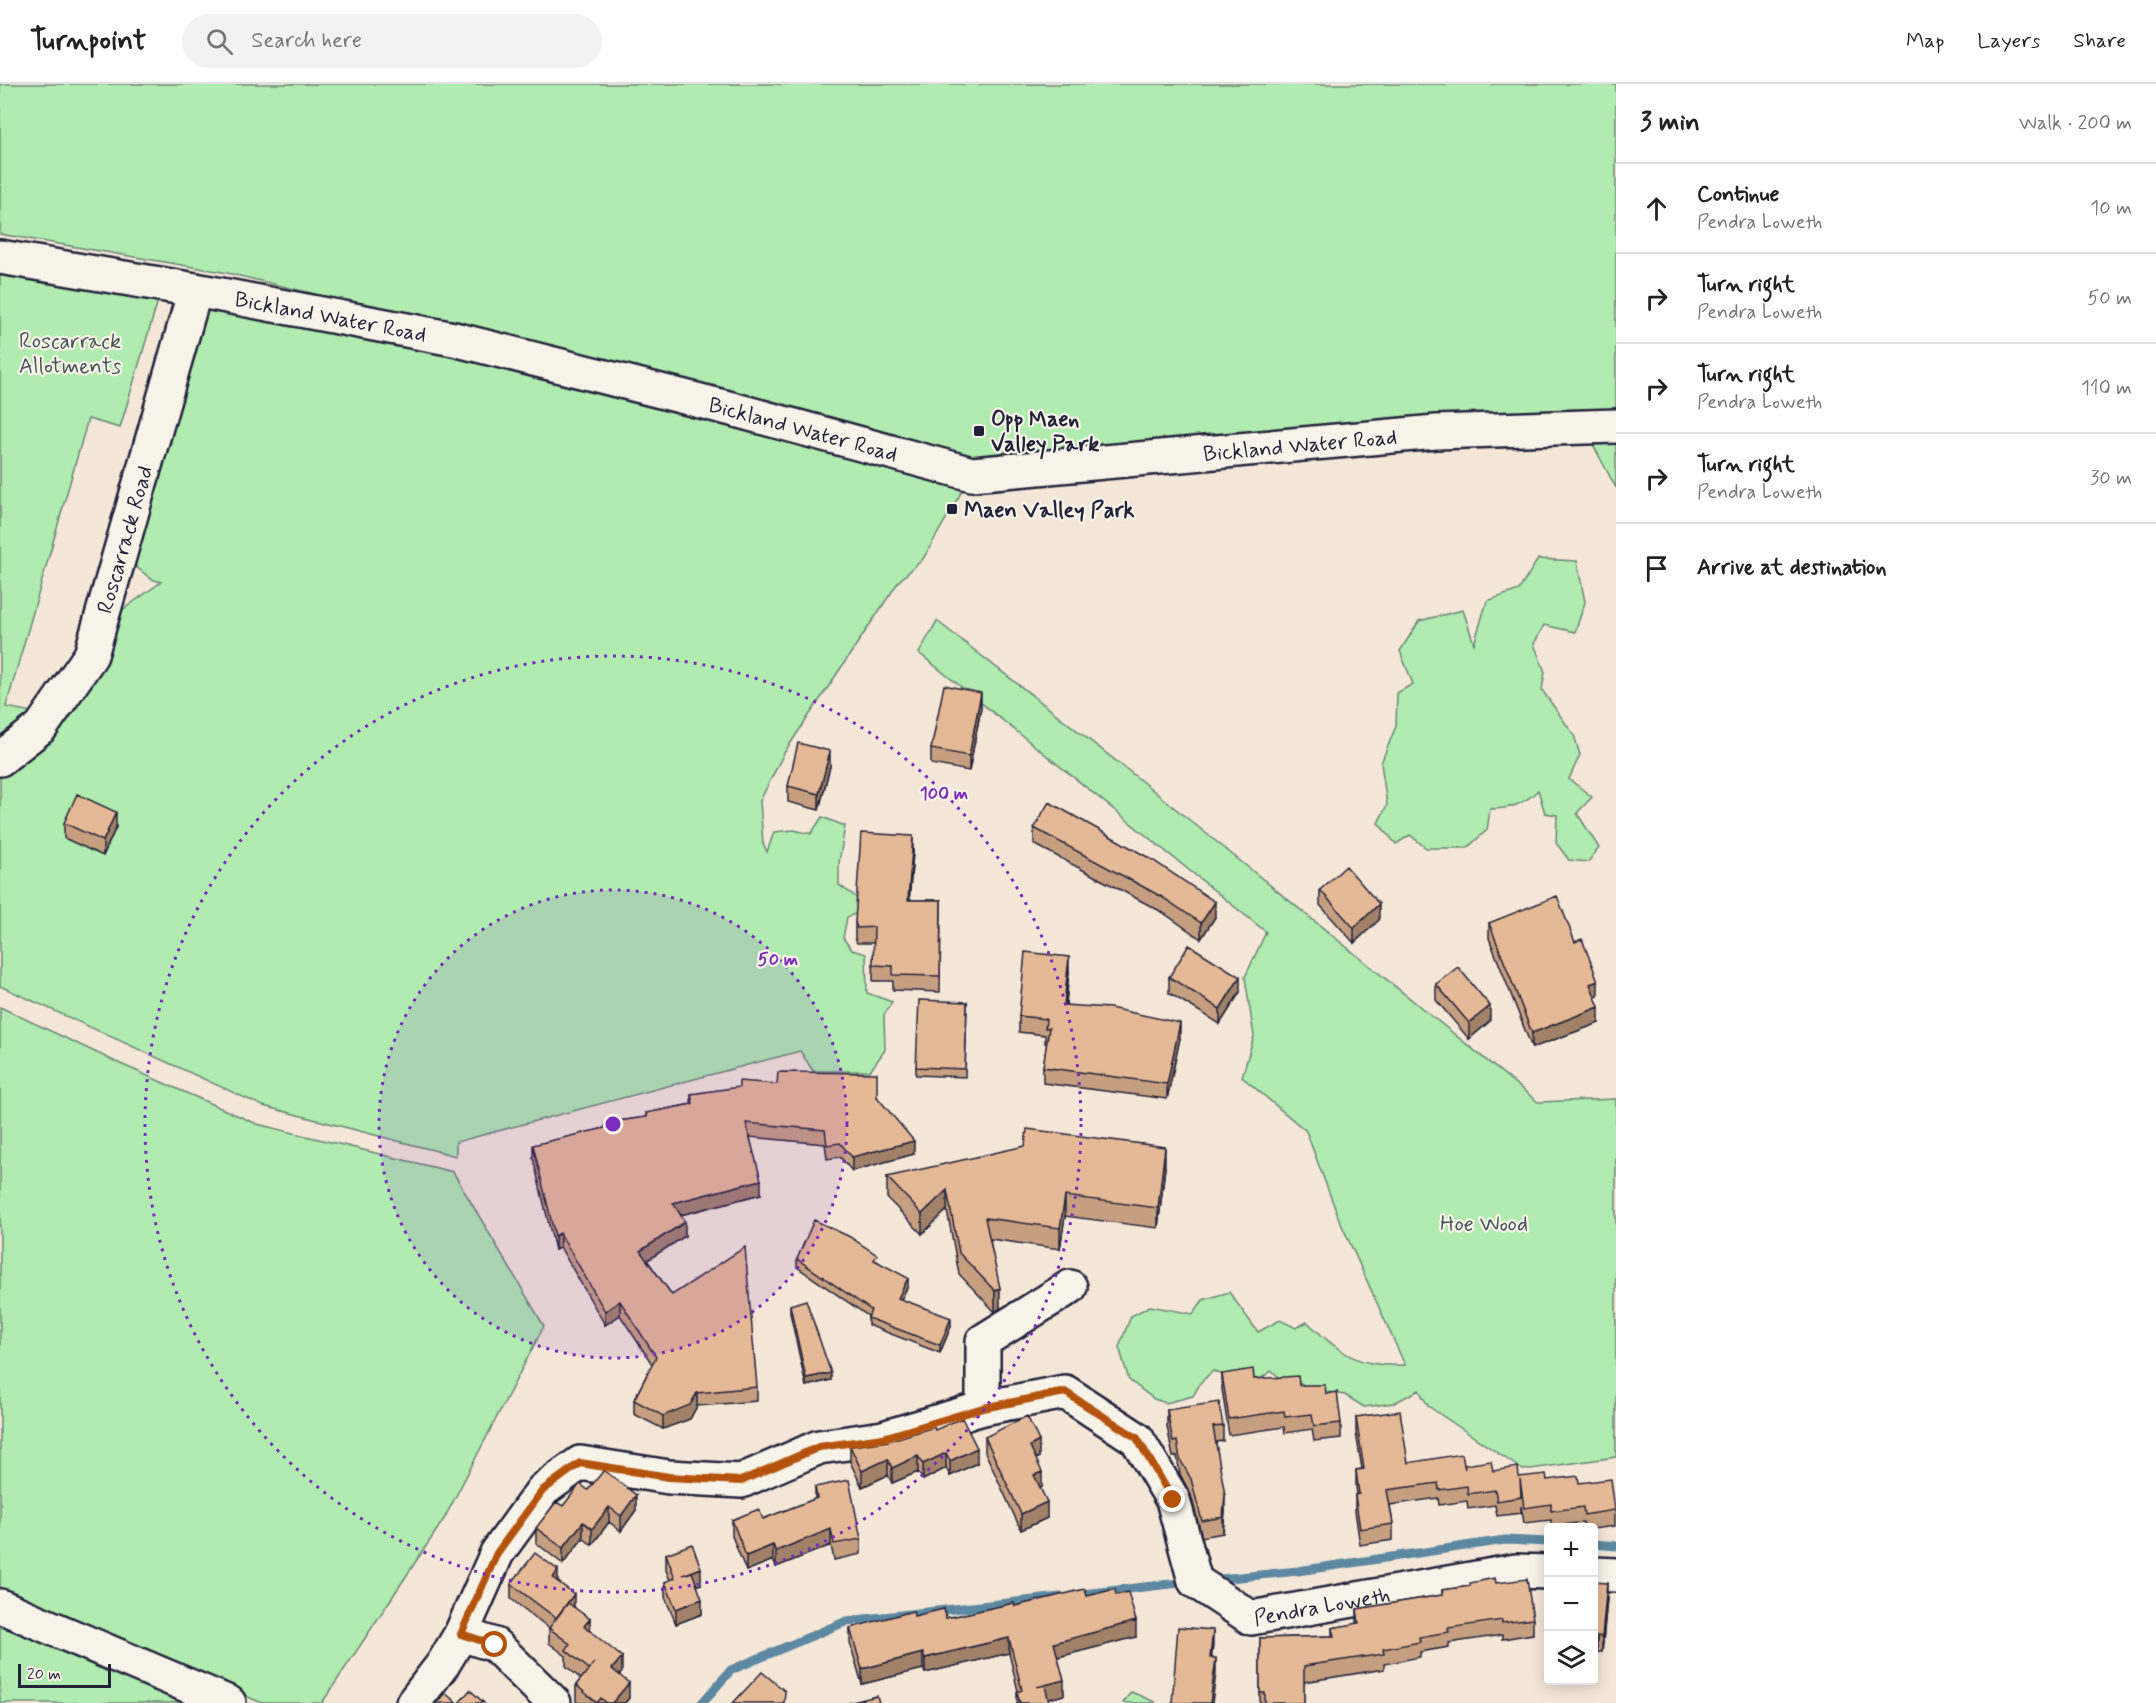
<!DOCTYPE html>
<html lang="en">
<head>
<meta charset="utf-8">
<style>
  :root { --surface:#fff; --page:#f2f2f2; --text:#222; --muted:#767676; --line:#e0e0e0 }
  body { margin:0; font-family:Mynerve,sans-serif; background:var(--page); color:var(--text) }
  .controls { position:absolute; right:18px; bottom:18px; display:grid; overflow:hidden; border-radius:6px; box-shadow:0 3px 15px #0003 }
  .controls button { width:54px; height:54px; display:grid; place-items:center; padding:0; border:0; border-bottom:2px solid var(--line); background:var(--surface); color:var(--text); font:30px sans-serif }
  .scale { position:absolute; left:18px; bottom:15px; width:93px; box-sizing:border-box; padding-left:6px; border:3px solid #22223b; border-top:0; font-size:16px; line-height:21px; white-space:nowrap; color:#22223b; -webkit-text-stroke:4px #f7f3e8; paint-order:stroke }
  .stop { position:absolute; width:18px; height:18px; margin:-14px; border:4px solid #b45309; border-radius:50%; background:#fff }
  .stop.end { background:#b45309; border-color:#fff; box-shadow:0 2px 6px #0008 }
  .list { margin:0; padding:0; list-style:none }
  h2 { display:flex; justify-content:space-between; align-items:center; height:78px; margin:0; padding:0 24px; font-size:26px }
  h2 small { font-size:20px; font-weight:400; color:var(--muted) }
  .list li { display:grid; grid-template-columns:39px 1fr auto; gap:18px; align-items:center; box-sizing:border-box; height:90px; padding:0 24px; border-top:2px solid var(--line) }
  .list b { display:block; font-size:22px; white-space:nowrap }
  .list p { margin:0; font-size:20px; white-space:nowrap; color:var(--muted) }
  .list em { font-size:20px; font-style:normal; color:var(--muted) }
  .icon { flex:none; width:33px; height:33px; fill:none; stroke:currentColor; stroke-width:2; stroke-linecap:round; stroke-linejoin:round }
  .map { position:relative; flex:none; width:1616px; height:1619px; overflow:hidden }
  header { display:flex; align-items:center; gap:36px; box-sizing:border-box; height:84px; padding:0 30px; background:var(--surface); border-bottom:2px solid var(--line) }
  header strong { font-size:28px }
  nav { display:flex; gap:33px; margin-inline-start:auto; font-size:21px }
  .search { width:420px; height:54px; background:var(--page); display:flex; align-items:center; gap:15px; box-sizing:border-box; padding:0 21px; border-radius:33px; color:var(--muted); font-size:22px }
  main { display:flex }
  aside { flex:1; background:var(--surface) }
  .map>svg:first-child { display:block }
  .green { fill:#b0ebb0; stroke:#698676; stroke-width:1.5 }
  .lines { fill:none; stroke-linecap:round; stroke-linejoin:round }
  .stream { stroke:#5d88a1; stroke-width:9 }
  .street-casing { stroke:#22223b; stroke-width:38 }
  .secondary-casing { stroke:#22223b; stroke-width:38 }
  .street { stroke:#f7f3e8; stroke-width:33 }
  .secondary { stroke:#f7f3e8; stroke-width:33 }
  .wall { fill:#c69f81; stroke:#22223b; stroke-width:1.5 }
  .shaded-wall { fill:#a18269; stroke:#22223b; stroke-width:1.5 }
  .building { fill:#e6b996; stroke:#22223b; stroke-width:1.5 }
  .route { stroke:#b45309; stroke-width:8 }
  .ring { fill:none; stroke:#7b2cbf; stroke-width:3; stroke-dasharray:3 6 }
  .poi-dot { fill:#22223b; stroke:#f7f3e8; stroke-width:2 }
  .labels { text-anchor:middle; stroke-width:4.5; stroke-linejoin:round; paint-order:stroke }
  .street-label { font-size:22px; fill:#22223b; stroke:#f7f3e8 }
  .park-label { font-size:22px; fill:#465458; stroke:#f7f3e8 }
  .poi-label { font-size:22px; font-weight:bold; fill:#22223b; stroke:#f7f3e8; text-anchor:start }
  .centre { fill:#7b2cbf; stroke:#f7f3e8; stroke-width:3 }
  .ring-label { font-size:18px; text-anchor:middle; font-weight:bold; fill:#7b2cbf; stroke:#f7f3e8; stroke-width:4.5; stroke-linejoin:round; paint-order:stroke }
</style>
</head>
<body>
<header>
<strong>Turnpoint</strong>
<div class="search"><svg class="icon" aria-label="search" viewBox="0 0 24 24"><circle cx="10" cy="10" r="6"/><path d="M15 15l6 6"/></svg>Search here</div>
<nav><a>Map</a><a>Layers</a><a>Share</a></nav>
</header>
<main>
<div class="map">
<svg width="1616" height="1619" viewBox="0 0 1616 1619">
  <rect width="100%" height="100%" fill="#f4e7d8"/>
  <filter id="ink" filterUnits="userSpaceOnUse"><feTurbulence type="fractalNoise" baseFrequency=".0167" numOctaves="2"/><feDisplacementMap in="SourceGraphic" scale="12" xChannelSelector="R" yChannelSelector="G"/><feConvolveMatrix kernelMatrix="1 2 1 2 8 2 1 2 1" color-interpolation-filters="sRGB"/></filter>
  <g filter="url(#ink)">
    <path class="green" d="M0,0H1616V342L972,390L366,222L223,188L0,150Z
      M0,189L159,213L120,344L88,335L6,623L41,630L0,661Z
      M200,217L454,262L970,393L923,475L899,497L784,669L760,717L763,759L767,768L774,748L794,746L811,750L822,733L845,742L839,779V801L856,813L860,828L847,833L843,854L852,866L866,870L867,909L892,918L884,931L885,966L870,987H813L800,967L456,1058V1072L263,1022L0,902V689L47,650L112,560L121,527L161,498L151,495L127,475Z
      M1616,352V404L1589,353Z
      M1538,475L1577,477L1585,518L1575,548L1544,541L1534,560L1545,588L1542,606L1574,651L1580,671L1569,695L1592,713L1577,729L1599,764L1588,778L1569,776L1556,759L1557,731L1545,729L1538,706C1524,720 1511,725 1490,725L1487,746L1467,764H1426L1410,751L1396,760L1378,739L1387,721L1381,679L1396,642L1397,609L1413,600L1400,567L1419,537L1463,526L1474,560L1487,517L1519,506Z
      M937,537L1134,691L1538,1018L1616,1015V1373L1523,1386L1428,1322L1419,1306L1394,1319L1364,1323L1345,1311L1310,1305L1296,1296L1281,1295L1272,1287L1257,1297L1243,1286L1227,1293L1213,1287L1201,1298L1193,1312L1166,1319L1154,1315L1129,1296L1119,1263L1131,1232L1150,1222L1193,1230L1203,1216L1229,1208L1258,1248L1280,1236L1296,1244L1307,1238C1341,1269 1357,1284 1405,1281L1339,1135L1306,1047L1242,993L1254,952L1245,893L1266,848L919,569Z
      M0,923L116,978L257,1040L453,1088L544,1242L444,1435L322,1619H262L0,1507Z
      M0,1538L193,1619H0Z
      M1131,1608L1155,1618V1619H1123Z"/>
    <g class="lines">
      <path class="stream" d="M1594,1460L1616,1462
        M1211,1496L1298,1487L1505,1456L1548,1458
        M1074,1511L1188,1498
        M702,1619L731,1586L847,1537L1060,1513"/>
      <g class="street-casing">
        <g id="street">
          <path id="s1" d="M0,675L41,643L91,571L195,206"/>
          <path d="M983,1324V1257L1070,1203"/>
          <path d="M1594,1490L1616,1491"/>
          <path d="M0,1522L229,1619"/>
          <path id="s2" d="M461,1550L497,1469L543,1406L580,1379L669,1393L741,1397L819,1363L883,1354L983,1324L1065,1308L1137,1355L1173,1416L1195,1497L1251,1534L1516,1487L1548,1488"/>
          <path d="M413,1619L443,1580L461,1550L495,1561L554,1619"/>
        </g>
      </g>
      <g class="secondary-casing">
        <g id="secondary">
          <path id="s3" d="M0,173L195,206L454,255L728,324L972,390L1436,348L1616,342"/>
        </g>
      </g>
      <use href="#street" class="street"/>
      <use href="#secondary" class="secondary"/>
    </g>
    <path class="wall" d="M981,624L969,687L931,680V665Z
      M830,682L819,726L788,718V702Z
      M64,739L116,743L103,772L64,754Z
      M1034,744L1215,833L1201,855L1162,828L1034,760Z
      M913,768L909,816H941L940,908L893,906V897H873L874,859H857L855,854V838Z
      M1320,806L1379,836L1354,859L1320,821Z
      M1489,839L1575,858L1598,912L1595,913L1599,939L1532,964L1489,854Z
      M1069,888L1066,921L1180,954L1167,1015L1043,999V983L1047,960L1045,959V951L1019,948V932Z
      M1169,893L1240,908L1220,940L1169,909Z
      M1436,900L1490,937L1469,955L1436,916Z
      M967,918L965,993L916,991V983Z
      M691,1010L877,1013L914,1070L852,1087L840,1073L827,1075L825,1060L750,1053L761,1110L681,1131L685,1152L647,1176L672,1211L757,1303V1317L697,1322L690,1335L663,1345L634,1330V1316L652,1280L620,1231L605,1241L560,1163L555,1166L533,1074V1061L605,1044V1039L646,1033V1029L691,1020Z
      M1165,1083L1158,1144L1065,1132L1060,1165L990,1155L1000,1224L995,1228L959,1190L947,1126L922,1150L887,1114V1093Z
      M797,1175L877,1177L908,1202L901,1215L951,1242L940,1269L868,1241V1232L797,1183Z
      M790,1221L831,1296L806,1302L790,1229Z
      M1222,1290L1299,1301L1326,1310L1341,1339V1354L1314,1357L1312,1345L1285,1349L1284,1343L1229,1351L1222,1305Z
      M1167,1326L1223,1342V1357L1216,1358L1225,1427L1223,1449L1202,1453L1191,1411L1180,1390L1177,1372L1173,1373L1167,1342Z
      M1356,1333L1408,1379L1464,1382L1493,1387L1519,1393L1579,1399L1615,1426V1442L1593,1445V1443H1584L1583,1438L1551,1443V1436L1524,1439L1521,1422V1429L1497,1432L1495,1421L1468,1425L1467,1417L1439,1421L1438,1414L1390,1421L1393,1440V1456L1360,1461L1355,1427V1411H1357L1356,1402V1386L1362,1385L1356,1349Z
      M935,1346L977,1379L950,1392L946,1384L923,1396L918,1388L892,1399L888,1391L862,1403L850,1378V1362L888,1357Z
      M985,1353L1039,1373L1036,1375L1042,1403L1040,1404L1047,1434L1021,1446L985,1368Z
      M815,1403L861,1455V1470L834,1476L831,1461L776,1483L773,1476L746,1487L732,1452V1436L763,1435L815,1415Z
      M588,1406L636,1426L621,1447L609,1438L592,1461L583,1454L563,1480L536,1459V1444L563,1422Z
      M666,1470L701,1500L697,1501L702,1530L676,1540L665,1513V1498L670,1496L666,1486Z
      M558,1498L590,1547L622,1588L619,1591L629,1614L625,1619H578L576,1617V1601L581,1595L566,1582V1572L549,1559V1544L511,1515V1500Z
      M1593,1498L1607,1514L1602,1568H1597L1594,1597Z
      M1496,1499L1533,1535V1550L1502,1555V1551L1449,1559V1563L1420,1568V1573L1384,1580V1585L1304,1598V1619H1260V1554L1332,1552V1544L1357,1540V1525L1442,1511V1506Z
      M1116,1511L1136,1553L1058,1573L1064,1611L1048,1615L1049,1619H1017V1608L1018,1607L1009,1569L925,1589L923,1585L862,1600L850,1559V1544L914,1532L946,1534L1015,1522L1087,1512Z"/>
    <path class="shaded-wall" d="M981,609V624L969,687V672Z
      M830,667V682L819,726V710Z
      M116,728V743L103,772V757Z
      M913,752V768L908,831V816Z
      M1215,818V833L1201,855V839Z
      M1379,820V836L1354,859V844Z
      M1069,873V888L1064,936V921Z
      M1240,893V908L1220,940V925Z
      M1598,897V912L1590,915V900Z
      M1490,922V937L1469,955V939Z
      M1599,923V939L1532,964V949Z
      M1180,939V954L1167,1015V1000Z
      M914,1057V1070L852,1087V1073Z
      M1165,1063V1083L1158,1144V1124Z
      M761,1096V1110L673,1133V1119Z
      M947,1106V1126L922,1150V1130Z
      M1065,1112V1132L1060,1165V1144Z
      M685,1138V1152L640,1181V1167Z
      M560,1149V1163L555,1166V1152Z
      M908,1194V1202L898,1221V1214Z
      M1000,1204V1224L995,1228V1207Z
      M620,1217V1231L605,1241V1227Z
      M951,1234V1242L940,1269V1261Z
      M831,1289V1296L806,1302V1294Z
      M697,1309V1322L690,1335L663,1345V1332Z
      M1039,1357V1373L1030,1378V1362Z
      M977,1364V1379L950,1392V1377Z
      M946,1369V1384L923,1396V1380Z
      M918,1372V1388L892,1399V1384Z
      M888,1375V1391L862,1403V1387Z
      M1042,1388V1403L1034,1407V1391Z
      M636,1411V1426L621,1447V1432Z
      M1225,1411V1427L1223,1449V1433Z
      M1047,1418V1434L1021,1446V1430Z
      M609,1423V1438L592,1461V1445Z
      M583,1438V1454L563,1480V1464Z
      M831,1445V1461L776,1483V1467Z
      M773,1461V1476L746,1487V1472Z
      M701,1484V1500L683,1507V1491Z
      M558,1486V1502L553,1494Z
      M1607,1499V1514L1602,1568V1553Z
      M574,1510V1525L556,1534Z
      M702,1515V1530L676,1540V1525Z
      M590,1535V1551L584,1542Z
      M1136,1537V1553L1054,1574V1559Z
      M1213,1546V1562L1210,1589V1574Z
      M1597,1552V1568L1594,1597V1581Z
      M1009,1554V1569L925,1589V1574Z
      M923,1569V1585L862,1600V1585Z
      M622,1573V1588L612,1600V1585Z
      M1216,1574V1590L1212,1619H1210Z
      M1064,1596V1611L1037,1618V1603Z
      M629,1599V1614L625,1619H612Z"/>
    <path class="building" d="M944,601L981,609L969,672L931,665Z
      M798,659L830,667L819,710L788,702Z
      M77,710L116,728L103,757L64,739Z
      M1049,718L1151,775L1215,818L1201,839L1162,813L1034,744Z
      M861,749L913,752L908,816H941L940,892L893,891V882L873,881L874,843L857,844L855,838Z
      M1346,782L1379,820L1354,844L1320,806Z
      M1557,812L1575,858L1582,855L1598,897L1590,900L1599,923L1532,949L1489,839Z
      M1189,861L1240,893L1220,925L1169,893Z
      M1025,868L1069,873L1064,921L1110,924L1180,939L1167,1000L1043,983L1049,944H1045L1046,935L1019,932Z
      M1458,883L1490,922L1469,939L1436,900Z
      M919,916L967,918L965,985L916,983Z
      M778,988L877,989V1013L914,1057L852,1073L840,1059L827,1061L825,1046L746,1039L761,1096L673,1119L685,1138L640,1167L672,1211L745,1163L757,1303L697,1309L690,1321L663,1332L634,1316L656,1273L620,1217L605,1227L560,1149L555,1152L533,1061L605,1044V1039L647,1033L646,1029L693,1020L691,1010L739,1003V997L777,1000Z
      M1027,1045L1165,1063L1158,1124L1065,1112L1060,1144L985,1134L1000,1204L995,1207L959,1169L947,1106L922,1130L887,1093L1025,1062Z
      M814,1136L850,1153L877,1171L874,1176L908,1194L898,1214L951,1234L940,1261L868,1234L871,1226L797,1175Z
      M806,1216L831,1289L806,1294L790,1221Z
      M1253,1285L1254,1295L1298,1292L1299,1301H1325L1326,1310L1337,1308L1341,1339L1314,1342L1312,1330L1285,1333L1284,1327L1229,1335L1222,1290Z
      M1219,1318L1223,1342L1213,1343L1225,1411L1223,1433L1202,1437L1191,1395L1180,1375L1177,1357L1173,1358L1167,1326Z
      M1400,1327L1408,1379L1462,1370L1465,1385L1464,1381L1491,1377L1493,1387L1518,1383L1519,1393L1546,1390L1547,1396L1578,1392L1579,1399L1611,1395L1615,1426L1584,1431L1583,1423L1551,1427V1420L1524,1424L1520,1395L1521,1413L1497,1417L1495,1406L1468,1410L1467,1402L1439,1406L1438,1399L1387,1406L1393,1440L1360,1445L1355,1411L1359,1410L1356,1386L1364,1385L1356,1333Z
      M1027,1332L1039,1357L1030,1362L1042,1388L1034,1391L1047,1418L1021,1430L985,1353Z
      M962,1334L977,1364L950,1377L946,1369L923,1380L918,1372L892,1384L888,1375L862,1387L850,1362L888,1357L934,1343L935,1346Z
      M604,1386L636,1411L621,1432L609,1423L592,1445L583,1438L563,1464L536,1444L556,1418L563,1422L580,1400L588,1406Z
      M849,1396L861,1455L834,1460L831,1445L776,1467L773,1461L746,1472L732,1436L759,1425L763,1435L817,1414L815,1403Z
      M692,1460L701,1484L683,1491L692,1488L702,1515L676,1525L665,1498L675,1494L666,1470Z
      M535,1469L558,1486L553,1494L574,1510L556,1534L511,1500Z
      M1495,1494L1496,1499L1527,1495L1533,1535L1502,1539V1536L1448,1544L1449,1548L1419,1553L1420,1558L1383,1565L1384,1570L1304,1582V1619H1265V1609H1260V1554L1334,1552L1332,1544L1359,1539L1357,1525L1443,1511L1442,1506L1470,1502V1499Z
      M1593,1498L1607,1499L1602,1553L1597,1552L1594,1581Z
      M1085,1505L1087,1512L1115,1505L1116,1511L1128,1508L1136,1537L1054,1559L1064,1596L1037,1603L1045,1601L1049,1619H1020L1017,1608L1022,1606L1009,1554L925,1574L923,1569L862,1585L850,1544L913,1527L914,1532L944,1525L946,1534L1014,1519L1015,1522Z
      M568,1519L590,1535L584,1542L622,1573L612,1585L629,1599L612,1619H607L601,1614L597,1619L576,1601L594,1579L589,1585L566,1566L570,1560L549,1544Z
      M1178,1543L1213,1546L1210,1574H1216L1210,1619H1172Z
      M762,1588L785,1607L784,1619H733Z
      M470,1606L484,1619H459Z
      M445,1609L457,1619H436Z
      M877,1612L879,1619H848Z"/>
  </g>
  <g class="lines" filter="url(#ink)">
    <path class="route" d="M495,1561L461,1550L497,1469L543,1406L580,1379L669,1393L741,1397L819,1363L883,1354L983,1324L1065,1308L1137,1354L1173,1416"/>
  </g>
  <circle cx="613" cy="1040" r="234" fill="#7b2cbf" fill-opacity=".12"/>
  <g class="ring">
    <circle cx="613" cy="1040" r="234"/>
    <circle cx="613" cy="1040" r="468"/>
  </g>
  <g class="poi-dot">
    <rect x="973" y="341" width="12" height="12" rx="3"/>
    <rect x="946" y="419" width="12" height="12" rx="3"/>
  </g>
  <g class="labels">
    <g class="street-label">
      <text dy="8" stroke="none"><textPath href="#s3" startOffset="336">Bickland Water Road</textPath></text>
      <text dy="8" stroke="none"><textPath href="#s3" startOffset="822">Bickland Water Road</textPath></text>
      <text dy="8" stroke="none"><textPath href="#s3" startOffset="1326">Bickland Water Road</textPath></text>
      <text dy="8" stroke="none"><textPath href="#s1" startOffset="260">Roscarrack Road</textPath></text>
      <text dy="8" stroke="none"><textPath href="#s2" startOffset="1092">Pendra Loweth</textPath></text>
    </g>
    <g class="park-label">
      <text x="70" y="264">Roscarrack<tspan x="70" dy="25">Allotments</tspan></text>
      <text x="1484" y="1147">Hoe Wood</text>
    </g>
    <g class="poi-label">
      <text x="991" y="342">Opp Maen<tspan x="991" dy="25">Valley Park</tspan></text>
      <text x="964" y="433">Maen Valley Park</text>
    </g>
  </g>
  <circle cx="613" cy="1040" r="9" class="centre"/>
  <g class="ring-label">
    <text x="944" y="715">100 m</text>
    <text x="778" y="881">50 m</text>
  </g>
</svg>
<div class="controls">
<button>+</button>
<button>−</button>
<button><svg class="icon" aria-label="layers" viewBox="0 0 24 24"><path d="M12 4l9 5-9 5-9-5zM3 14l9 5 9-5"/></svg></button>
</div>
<div class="scale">20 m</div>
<div class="stop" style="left:495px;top:1561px"></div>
<div class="stop end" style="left:1173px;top:1416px"></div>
</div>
<aside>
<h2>3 min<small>Walk · 200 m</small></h2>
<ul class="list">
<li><svg class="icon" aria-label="ahead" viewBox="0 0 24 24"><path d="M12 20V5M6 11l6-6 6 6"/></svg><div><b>Continue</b><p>Pendra Loweth</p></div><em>10 m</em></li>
<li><svg class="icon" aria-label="right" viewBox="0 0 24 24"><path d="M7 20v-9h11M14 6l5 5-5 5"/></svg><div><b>Turn right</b><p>Pendra Loweth</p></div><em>50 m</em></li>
<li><svg class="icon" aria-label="right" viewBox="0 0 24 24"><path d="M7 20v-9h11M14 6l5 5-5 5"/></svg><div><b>Turn right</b><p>Pendra Loweth</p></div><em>110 m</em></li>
<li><svg class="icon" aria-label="right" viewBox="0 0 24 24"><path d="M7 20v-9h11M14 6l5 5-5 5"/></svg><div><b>Turn right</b><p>Pendra Loweth</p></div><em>30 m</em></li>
<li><svg class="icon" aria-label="arrive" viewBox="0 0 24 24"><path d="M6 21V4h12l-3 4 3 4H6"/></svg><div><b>Arrive at destination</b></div></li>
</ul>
</aside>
</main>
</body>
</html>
